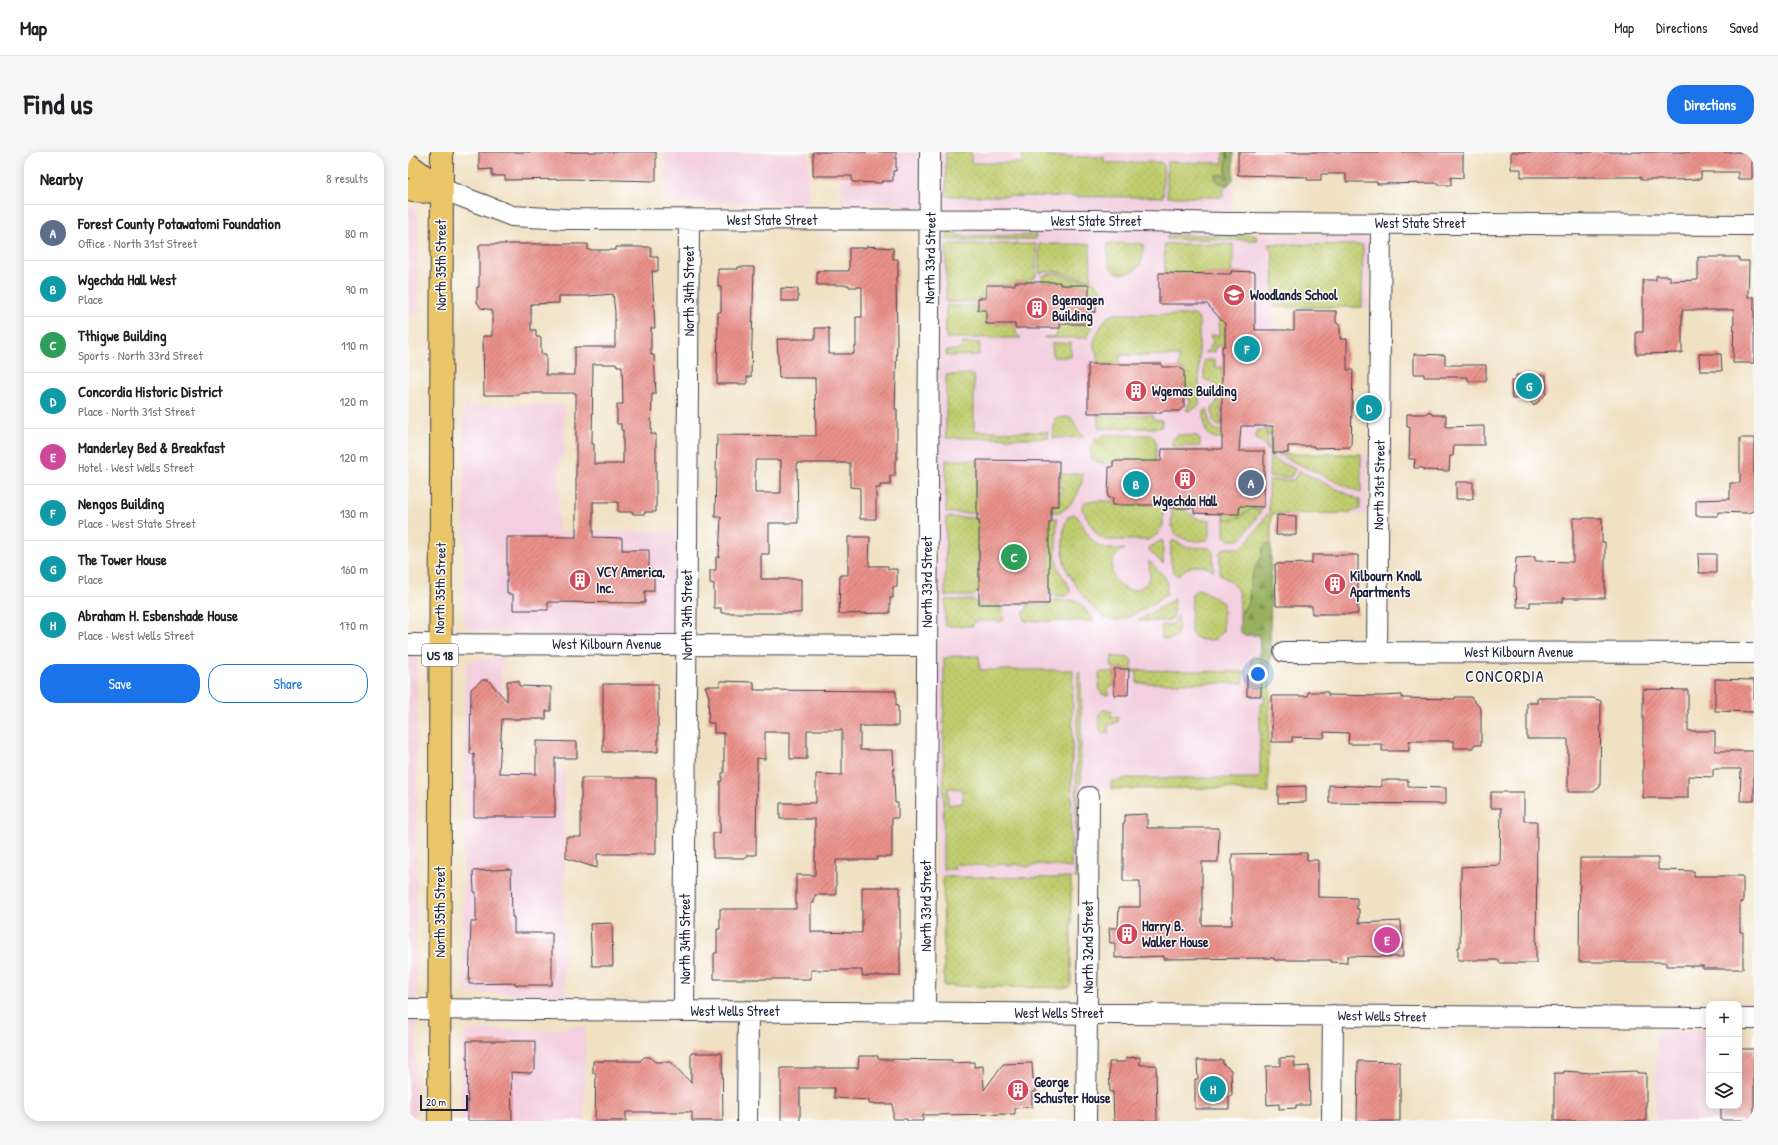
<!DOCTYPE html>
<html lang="en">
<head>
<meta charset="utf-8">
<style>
  :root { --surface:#fff; --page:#f6f6f6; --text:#202124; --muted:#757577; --line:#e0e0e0; --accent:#1a73e8 }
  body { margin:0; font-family:"Patrick Hand",sans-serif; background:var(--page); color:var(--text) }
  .controls { position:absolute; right:12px; bottom:12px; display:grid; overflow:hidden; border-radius:8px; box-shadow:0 2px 10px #0003 }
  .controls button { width:36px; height:36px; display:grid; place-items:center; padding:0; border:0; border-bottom:1px solid var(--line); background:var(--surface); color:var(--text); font:20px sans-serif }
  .scale { position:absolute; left:12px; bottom:10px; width:48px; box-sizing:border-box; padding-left:4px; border:2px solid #22223b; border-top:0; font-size:11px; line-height:14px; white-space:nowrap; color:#22223b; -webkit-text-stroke:3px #fff; paint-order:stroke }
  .you { position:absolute; left:850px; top:522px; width:14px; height:14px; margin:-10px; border:3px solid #fff; border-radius:50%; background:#1a73e8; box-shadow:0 0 0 6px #1a73e833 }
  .badge { display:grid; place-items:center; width:26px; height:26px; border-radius:50%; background:var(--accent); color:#fff; font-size:13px; font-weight:700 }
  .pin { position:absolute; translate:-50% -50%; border:2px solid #fff; box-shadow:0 1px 4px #0006 }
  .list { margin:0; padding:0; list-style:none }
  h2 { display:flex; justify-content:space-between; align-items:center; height:52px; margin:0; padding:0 16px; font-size:17px }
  h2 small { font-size:13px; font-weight:400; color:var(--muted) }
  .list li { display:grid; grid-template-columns:26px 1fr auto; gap:12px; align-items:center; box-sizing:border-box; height:56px; padding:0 16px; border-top:1px solid var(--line) }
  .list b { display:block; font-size:15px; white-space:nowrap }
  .list p { margin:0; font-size:13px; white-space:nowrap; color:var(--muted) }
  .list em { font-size:13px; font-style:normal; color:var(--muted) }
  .actions { display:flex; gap:8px; padding:12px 16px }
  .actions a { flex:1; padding:9px 0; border:1px solid var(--accent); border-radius:16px; text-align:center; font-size:14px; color:var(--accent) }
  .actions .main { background:var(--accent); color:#fff }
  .icon { flex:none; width:22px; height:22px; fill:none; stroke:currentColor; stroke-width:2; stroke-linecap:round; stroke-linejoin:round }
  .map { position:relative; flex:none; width:1346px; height:969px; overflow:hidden; border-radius:16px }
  header { display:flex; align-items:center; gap:24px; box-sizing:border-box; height:56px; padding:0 20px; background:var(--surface); border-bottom:1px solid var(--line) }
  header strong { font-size:19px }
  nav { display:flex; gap:22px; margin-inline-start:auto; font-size:14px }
  .intro { display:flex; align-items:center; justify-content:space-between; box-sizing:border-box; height:96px; padding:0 24px }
  h1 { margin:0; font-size:28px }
  .button { padding:10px 18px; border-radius:16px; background:var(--accent); color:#fff; font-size:14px; font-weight:700 }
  main { display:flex; gap:24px; padding:0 24px }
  aside { flex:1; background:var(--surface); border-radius:16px; box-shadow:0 2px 10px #0003 }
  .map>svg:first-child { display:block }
  .built { fill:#f3cfdf }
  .grass { fill:url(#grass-dots); stroke:#707754; fill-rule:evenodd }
  .forest { fill:url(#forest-firs); stroke:#5c694e }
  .garden { fill:url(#garden-furrows); stroke:#707754 }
  .building { fill:url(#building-hatch); fill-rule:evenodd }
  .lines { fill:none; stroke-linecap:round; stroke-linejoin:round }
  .minor-casing { stroke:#413f4f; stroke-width:22 }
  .major-casing { stroke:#413f4f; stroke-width:24 }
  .minor { stroke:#fff; stroke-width:20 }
  .major { stroke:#eac669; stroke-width:22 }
  .labels { text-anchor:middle; stroke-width:3; stroke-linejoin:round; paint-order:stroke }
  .shield { fill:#fff; stroke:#646476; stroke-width:1 }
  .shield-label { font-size:13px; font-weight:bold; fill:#22223b }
  .street-label { font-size:14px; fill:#22223b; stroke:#fff }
  .poi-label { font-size:14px; font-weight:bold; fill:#22223b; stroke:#fff; text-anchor:start }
  .quarter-label { font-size:16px; letter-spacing:1px; fill:#22223b; stroke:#fff }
</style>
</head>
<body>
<header>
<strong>Map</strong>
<nav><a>Map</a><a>Directions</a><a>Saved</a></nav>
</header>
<div class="intro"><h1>Find us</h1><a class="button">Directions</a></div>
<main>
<aside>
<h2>Nearby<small>8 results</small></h2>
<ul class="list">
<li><span class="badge" style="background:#5c6f8a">A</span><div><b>Forest County Potawatomi Foundation</b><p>Office · North 31st Street</p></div><em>80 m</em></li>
<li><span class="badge" style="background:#0f9aa8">B</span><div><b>Wgechda Hall West</b><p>Place</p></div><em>90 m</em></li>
<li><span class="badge" style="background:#2e9e5b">C</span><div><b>Tthigwe Building</b><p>Sports · North 33rd Street</p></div><em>110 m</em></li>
<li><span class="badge" style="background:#0f9aa8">D</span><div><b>Concordia Historic District</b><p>Place · North 31st Street</p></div><em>120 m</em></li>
<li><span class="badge" style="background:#d1479c">E</span><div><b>Manderley Bed &amp; Breakfast</b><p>Hotel · West Wells Street</p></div><em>120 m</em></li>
<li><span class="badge" style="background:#0f9aa8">F</span><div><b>Nengos Building</b><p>Place · West State Street</p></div><em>130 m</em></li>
<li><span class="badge" style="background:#0f9aa8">G</span><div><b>The Tower House</b><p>Place</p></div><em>160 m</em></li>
<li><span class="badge" style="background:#0f9aa8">H</span><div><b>Abraham H. Esbenshade House</b><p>Place · West Wells Street</p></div><em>170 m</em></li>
</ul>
<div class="actions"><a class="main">Save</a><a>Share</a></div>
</aside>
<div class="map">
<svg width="1346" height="969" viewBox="0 0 1346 969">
  <defs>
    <pattern id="grass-dots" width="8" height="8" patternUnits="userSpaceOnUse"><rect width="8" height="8" fill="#bfcc6d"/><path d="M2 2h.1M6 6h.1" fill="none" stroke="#a4af5f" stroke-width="1.8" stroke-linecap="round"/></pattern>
    <pattern id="forest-firs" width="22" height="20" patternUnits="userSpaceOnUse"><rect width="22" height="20" fill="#97b060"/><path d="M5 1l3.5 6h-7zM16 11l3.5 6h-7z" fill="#7b8f50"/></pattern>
    <pattern id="garden-furrows" width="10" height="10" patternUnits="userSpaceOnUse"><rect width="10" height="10" fill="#bfcc6d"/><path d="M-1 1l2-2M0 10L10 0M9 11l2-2" fill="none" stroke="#a4af5f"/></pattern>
    <pattern id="building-hatch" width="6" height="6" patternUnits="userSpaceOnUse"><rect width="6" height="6" fill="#ea918a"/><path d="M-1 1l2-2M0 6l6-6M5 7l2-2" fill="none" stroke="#bd7672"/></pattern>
  </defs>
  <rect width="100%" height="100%" fill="#fff"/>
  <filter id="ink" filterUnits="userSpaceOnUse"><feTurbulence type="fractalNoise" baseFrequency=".025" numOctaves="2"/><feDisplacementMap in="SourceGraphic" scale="8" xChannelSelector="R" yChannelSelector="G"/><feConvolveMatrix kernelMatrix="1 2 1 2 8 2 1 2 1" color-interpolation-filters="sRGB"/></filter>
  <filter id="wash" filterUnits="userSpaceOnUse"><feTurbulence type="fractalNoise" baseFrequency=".012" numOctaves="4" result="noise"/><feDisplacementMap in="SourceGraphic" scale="16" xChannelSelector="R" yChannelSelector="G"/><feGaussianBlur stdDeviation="0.9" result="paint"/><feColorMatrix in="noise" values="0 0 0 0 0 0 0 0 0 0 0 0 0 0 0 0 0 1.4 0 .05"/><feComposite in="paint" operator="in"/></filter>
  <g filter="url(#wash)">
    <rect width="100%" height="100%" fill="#f0e1c3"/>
    <path class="built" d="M258,0H401V52L257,51Z
      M433,0H825V83L952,84L959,87L961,94V155H865L864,302H960L959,363L863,362L860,641L839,640L821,636L671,637L670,726L543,725L542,724H529L530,57H496L490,52H433Z
      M0,53L8,58L10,65V163L0,162Z
      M56,253H156V303L151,308L150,380L268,379L267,469V474L263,481L254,483L100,482L67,478L58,474L56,469Z
      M0,492H9L8,969H0Z
      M94,504V618H157L156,843L62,841L57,839L55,834L57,515L61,510L68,508Z
      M177,874V969H53V890L54,886L59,880L64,878H145Z
      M1252,879H1299L1298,937L1301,938V954H1331L1346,938V969H1247L1248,886Z"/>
    <path class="grass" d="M538,0H563V11H615V0H640V5H696V11L753,10L755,12V45L538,44Z
      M815,0H819L818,21L817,23H808L818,32L822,31L815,38V45H759V10L815,11Z
      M541,79H546L550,84L628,83V87L538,88Z
      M759,83H847L850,88L759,87Z
      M700,91L735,92C735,98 735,105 733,111C727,123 704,127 701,111C699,105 700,97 700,91Z
      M540,92H628V125H625L624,130H607V133H578V146H570V150H538V94Z
      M631,92H682L683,126H671L647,119L631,121Z
      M756,92H825V115H823V122L757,121Z
      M860,92L955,93L954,155H866L865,103Z
      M647,121L666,127L684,128L694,139L692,148L681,147L680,133H652V130H634V124Z
      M538,154H570V158H578V172H607L608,181L613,186H538Z
      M706,162L786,163L791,167V254L781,259L778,258L783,248L778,246V234H776V219L771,215V204L712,203V212H692L691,210H689V201C680,191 693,175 699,165Z
      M811,167H817V194H807V200L796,201L801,198L805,190L802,183H811Z
      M652,172H681L684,175L679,186H636V185L648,184L650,176H652Z
      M555,191H572L571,203L538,204V199L554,197Z
      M644,191H663V205H645Z
      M796,208H807V215H814V254H812V257H814V261L812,262L814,274H810L805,269L804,257C815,242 814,233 796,227Z
      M563,222L566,224V279L640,280V286H538V223Z
      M798,257L800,258C801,280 807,279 826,279L825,287C799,286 796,286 796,259Z
      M691,261L693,264L745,263V268H754V274L751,276H691L689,263H691Z
      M663,265L675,285L645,286L647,266Z
      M849,278H864V306L887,317L883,325H861L863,287L859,280L860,299L857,293L848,287Z
      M696,283H744L748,289V309H705V312C692,312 682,312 682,296L687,288Z
      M769,283L789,284L792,288V294L765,295L764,289Z
      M869,302H953V341Z
      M538,308H569V353L571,354L569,361H538Z
      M891,319L952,348V357L941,361L863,362V394L861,392L855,395L853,407L848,413L842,431L841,449L832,463C832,440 832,434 812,423V400L816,396H831L836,394L861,360V328H886Z
      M651,322H675C674,338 661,364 643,360L644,354H651V340H654V336L651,335V330H653V326H651Z
      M680,349H705V353H755V373L750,382L740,388H698L690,384L674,357L675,352Z
      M773,356C784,361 789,371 802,367V384L799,388C788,390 770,389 765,377C762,372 764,365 764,358Z
      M843,357L853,359L832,388H820L816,384V367L818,368L832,365Z
      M665,362L669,364C685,389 683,398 717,397C684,413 720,460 742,426L741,409L756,424L760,431L758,442C745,452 719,470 703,468C688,465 661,427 657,413C654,404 654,372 660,365Z
      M538,365L569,366V369H571V440L566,442V444H537Z
      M646,366L649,367C649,382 646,400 650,415C652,424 663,432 662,440L658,444H646L641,440V370Z
      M754,388L755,390V412L741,398V396Z
      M765,388L778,395L802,396L805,400V419C794,410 779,413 770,424C760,418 763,401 763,390Z
      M789,437L794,438L815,451V479L808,487C799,489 788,489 783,480L784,442Z
      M766,447L765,466L759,469H730Z
      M537,448H566L569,450V452H572V454H581V452L585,450V452H591L592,450V458L595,459V469H565V474H537Z
      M646,448L670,449L686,469H616V459H619V450L620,453H627L628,450L631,454H640V452H643V450Z
      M770,464C771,479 772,488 754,487L753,474L765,472Z
      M546,504H571L572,518H665L663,716L632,712L620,715L608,712L601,714L596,712L581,714L547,712L546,714L548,717H535L536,506ZM540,636L554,637L555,651L540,653Z
      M704,504L722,506L724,508V518L838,520L835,524V531H729V520H721V517L705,516L703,513Z
      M844,505H852L853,510L859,522H862L860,641L839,640L821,636L703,637V629H715V626H852V552H856V544H853V523H843V510Z
      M670,520L673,521V628L670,637V726H667Z
      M695,520H706V533L700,536L702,543L694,542L691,537V521Z
      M695,558H704L703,565L710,564V570L700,573V582L693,581L691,575V562Z
      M535,724H543V725L663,726V833L660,836L536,834Z"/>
    <path class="forest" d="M819,0H825V28C819,34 811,33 807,26L808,23L818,22Z
      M858,392H861L863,394L862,522C848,516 853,495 851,483H835L832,478V463L841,449L842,431L848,413L853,407L855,395Z"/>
    <path class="garden" d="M832,354L856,355L853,359C841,352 836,364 826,368L816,367V361L831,362Z"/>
    <g id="blocks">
      <path class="building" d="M71,0H248V29L161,27L97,28V24H84V17L71,18Z
        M405,0H488V19H485V29H474V31L444,30V24H405Z
        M830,0H1055V26L1043,25V33H1030V31L969,32V30H938V22H913V28H899V25L830,23Z
        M1103,0H1344V27H1330V20H1293V27L1264,28H1233V25H1113V17H1103Z
        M73,92H180V98H208V95H243V105H250V119H244L247,176H243V203H246L248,242H244L243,282H248V360H237V362H225V360H210V350H185V385L214,386V398H241V418H246V439H237V451L140,450V458H105V442H99V385H168V241H111V243H76L75,184H84V158L73,156L69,150V135H71V94ZM205,142L207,160V195H167V223H138V202H133V185H128V178H123V152L151,151V144H181ZM185,212H209V214H214L215,252H209V272H213V278H215V312H186V292H184Z
        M458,94L485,96V107H490V125H488L489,189L487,257H489V308H487V324H482V333H472V336H468V367H452V336L442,335V311H389L390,371H361V402H353V427H393V461H313V456H306V432L302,431V418H308V405H311L313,365H307L309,283L408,284L407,226H371L369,187H407V176H421V202H446V195H448V165H454V135H441V133H409V119H441V96H458ZM347,308H373V341H347Z
        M1290,105H1331V109H1341L1340,145H1346V211H1325L1326,158H1274V201L1228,202V180H1235V128H1248V124H1262V129L1290,128Z
        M330,115H346L343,225H339V232H309L310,160H313V135H310V117H330Z
        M823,119L847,120V178H886V159H928V170L932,174V187H939V218H945L943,295L906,296V294H880V301H865V274H833L831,299H856V355L832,354L831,362H813L786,361V356H756V353H704L705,346H700L701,315H705V309H753L754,297H814V194H817V172L799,152H751V121L823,122Z
        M607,130H652V133H681V147H688V160H681V172H652V176H607V172H578V158H570V146H578V133H607Z
        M373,136L390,137V149H373Z
        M1006,202L1037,203V213H1078V229H1060V225H1016V222H1006Z
        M1291,202H1313L1314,219H1292Z
        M680,212H754V215H771L776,219V255L771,259H754V261H680Z
        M1108,223H1138V242L1126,254L1122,249H1116V246L1104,247L1103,229H1108Z
        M1021,259L1025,263H1038V275L1076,274V293H1046L1045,304H1042L1041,319L1015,318V316H1006L1007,307H1001L1002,275H999V262H1017Z
        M1332,286H1346V359L1339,361L1310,360V364H1288V348L1322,347V331H1332Z
        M569,308L651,309V354H643V370H641V452H571V369H569Z
        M1048,330H1065V347H1048Z
        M869,363L888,364V383H868Z
        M1165,366H1194V390H1197V446H1155V450H1122V455H1109L1108,435H1106L1108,406L1127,405V409L1165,410Z
        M440,385H462L461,414H480V417H489V435H485V446H482V461L431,462L432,423H440Z
        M1290,402H1308V421H1291Z
        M904,403H950V462H904V454H868L867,412L904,411Z
        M706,517H721L720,543H706Z
        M839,523H853V544H839Z
        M1307,527L1346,528V560L1307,559Z
        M74,528H80L99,549V529H111V534L143,535V559H138V567H94L91,621L128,622V589L169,590V606H147V665H66V602H62L63,537Z
        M312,529L346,530V538L488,539V554H490V574H452V598H485L487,651H490V666H484V705H469V708H428V743H407L406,751H403V780L454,781V735H492V824H454V818H403V827H306V801H309V777H312V757H388V723H407V667H372V651H408V622L434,623V578H399V607H382V580H357V607L349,606L348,703H339V706H305V681H312V629H314V621H316V581H306V571H300L301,544L297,534H312Z
        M195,532H250V600H195Z
        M1235,537L1280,538V579H1307V599H1346V649H1332L1333,617H1305V625L1280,624V646H1235Z
        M900,540H920V543L975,544L994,543V546L1047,547V545H1063L1073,557V593H1065V596H1046V589H1001V599H974V592H940L941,581L916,580V586L884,585V590H864V544H900Z
        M1129,546H1185L1193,549L1192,635L1185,640H1160V587H1119V551H1129Z
        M173,626H248V702H189V716L158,706V685H173Z
        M974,628H1000V635L1038,636V652L921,651V633L973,635Z
        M898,634V650L870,651V635Z
        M1083,640H1116V669H1129L1128,811H1091V808H1050V795H1052L1053,715L1092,713L1093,656H1083Z
        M739,662V676H811L810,710H794V773H824V702L899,701V708H910V745L949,746V757H951V771L993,769L995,805L939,804V811L923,810V808H866V806L756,807V804L707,806V791H702L701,776H710L711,755H732V729H715V671H717V663Z
        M1172,706H1250V718L1286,719V724H1335V750H1332V780H1335V817H1295V814H1258V810H1171Z
        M103,717L104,765H106V781H144V833H108V831L61,832L63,770H68V740H66L65,719Z
        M204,771L205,814H184L182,772Z
        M59,889H127V917L123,921L103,920L104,969H60Z
        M1331,897H1346V965H1341V968H1313V954H1331Z
        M283,901H314L315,969H284V960H218V969H187L188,921H185V909H232L236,905H242L247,910H263L283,931Z
        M451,904H470V907L544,908V911L566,910V915L575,914L576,938L595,912L624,911L625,927H628V940H624V955L607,956V962L515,963V969H499V967H485V952H461V948L426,946V936H392V969H373V916H450Z
        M732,905V913H748L749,969H706L705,940H702L701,910H718V906Z
        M886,905L887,915L901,914L902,953H888V956L871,957V952L859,953L858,914H872V906Z
        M789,908H815V912L823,918L824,944H821V957H787V927H790Z
        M950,909L992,910V969H949Z
        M1156,919L1183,921L1229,919V921H1238V969H1146V921H1156Z"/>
    </g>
  </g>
  <g filter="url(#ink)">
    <use href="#blocks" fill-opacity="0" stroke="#413f4f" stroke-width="1"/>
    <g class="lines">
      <g class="minor-casing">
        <path id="minor" d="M34,37L104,64L159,67L691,68L818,71L1346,73
          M0,492L519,494
          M969,499L973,71
          M876,500L1346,501
          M0,857L1301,866
          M276,859L281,68
          M517,861L522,0
          M1331,867H1346
          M339,969L340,859
          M678,969L681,645
          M924,969L925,863"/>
      </g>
      <g class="major-casing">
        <path id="major" d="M0,12L34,37
          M0,38C11,41 23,40 34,37
          M31,969L34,0"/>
      </g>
      <use href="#minor" class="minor"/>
      <use href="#major" class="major"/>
    </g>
  </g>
  <defs>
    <g id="school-disc" transform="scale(1.15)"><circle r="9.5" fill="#d1495b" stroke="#fff"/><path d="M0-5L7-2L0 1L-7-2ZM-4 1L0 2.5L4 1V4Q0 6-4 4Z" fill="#fff"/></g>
    <g id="building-disc" transform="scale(1.15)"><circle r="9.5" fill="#d1495b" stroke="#fff"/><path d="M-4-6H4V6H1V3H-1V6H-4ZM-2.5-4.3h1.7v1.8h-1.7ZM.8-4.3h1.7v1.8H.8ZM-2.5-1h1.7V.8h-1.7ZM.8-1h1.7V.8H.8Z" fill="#fff"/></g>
  </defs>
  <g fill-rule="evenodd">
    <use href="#school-disc" x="826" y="143"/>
    <use href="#building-disc" x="629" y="156"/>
    <use href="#building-disc" x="728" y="239"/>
    <use href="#building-disc" x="777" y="327"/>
    <use href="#building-disc" x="172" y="428"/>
    <use href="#building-disc" x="927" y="432"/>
    <use href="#building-disc" x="719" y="782"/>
    <use href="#building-disc" x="610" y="938"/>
  </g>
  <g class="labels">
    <rect class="shield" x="14" y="492" width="36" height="22" rx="3"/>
    <g class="shield-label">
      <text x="32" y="508">US 18</text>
    </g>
    <g class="street-label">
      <text x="364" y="73">West State Street</text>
      <text x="688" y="74">West State Street</text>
      <text x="1012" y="76">West State Street</text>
      <text transform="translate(522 106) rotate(-89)" y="5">North 33rd Street</text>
      <text transform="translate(33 113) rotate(-90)" y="5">North 35th Street</text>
      <text transform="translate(281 139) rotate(-90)" y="5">North 34th Street</text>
      <text transform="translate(971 333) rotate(-89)" y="5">North 31st Street</text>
      <text transform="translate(519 430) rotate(-90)" y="5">North 33rd Street</text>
      <text transform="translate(32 436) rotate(-89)" y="5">North 35th Street</text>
      <text transform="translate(279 463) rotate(-90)" y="5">North 34th Street</text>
      <text x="199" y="497">West Kilbourn Avenue</text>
      <text x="1111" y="505">West Kilbourn Avenue</text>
      <text transform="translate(518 754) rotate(-90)" y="5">North 33rd Street</text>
      <text transform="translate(32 760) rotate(-90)" y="5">North 35th Street</text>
      <text transform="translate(277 787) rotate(-90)" y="5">North 34th Street</text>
      <text transform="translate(680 795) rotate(-90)" y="5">North 32nd Street</text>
      <text x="327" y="864">West Wells Street</text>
      <text x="651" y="866">West Wells Street</text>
      <text transform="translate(974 864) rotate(1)" y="5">West Wells Street</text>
    </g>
    <g class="poi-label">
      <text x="842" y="148">Woodlands School</text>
      <text x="644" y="153">Bgemagen<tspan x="644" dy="16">Building</tspan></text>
      <text x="744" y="244">Wgemas Building</text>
      <text x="777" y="354" text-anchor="middle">Wgechda Hall</text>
      <text x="188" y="425">VCY America,<tspan x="188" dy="16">Inc.</tspan></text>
      <text x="942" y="429">Kilbourn Knoll<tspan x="942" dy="16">Apartments</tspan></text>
      <text x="734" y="779">Harry B.<tspan x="734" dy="16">Walker House</tspan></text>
      <text x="626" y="935">George<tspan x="626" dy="16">Schuster House</tspan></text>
    </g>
    <g class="quarter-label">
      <text x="1097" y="530">CONCORDIA</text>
    </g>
  </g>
</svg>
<div class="controls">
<button>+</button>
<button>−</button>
<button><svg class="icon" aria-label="layers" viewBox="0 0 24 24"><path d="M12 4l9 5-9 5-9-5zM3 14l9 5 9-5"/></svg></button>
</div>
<div class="scale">20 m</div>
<div class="you"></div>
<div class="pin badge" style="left:843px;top:331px;background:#5c6f8a">A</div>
<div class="pin badge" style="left:728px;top:332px;background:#0f9aa8">B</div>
<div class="pin badge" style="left:606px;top:405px;background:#2e9e5b">C</div>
<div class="pin badge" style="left:961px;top:256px;background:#0f9aa8">D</div>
<div class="pin badge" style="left:979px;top:788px;background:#d1479c">E</div>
<div class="pin badge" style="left:839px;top:197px;background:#0f9aa8">F</div>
<div class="pin badge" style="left:1121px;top:234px;background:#0f9aa8">G</div>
<div class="pin badge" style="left:805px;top:937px;background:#0f9aa8">H</div>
</div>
</main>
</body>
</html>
